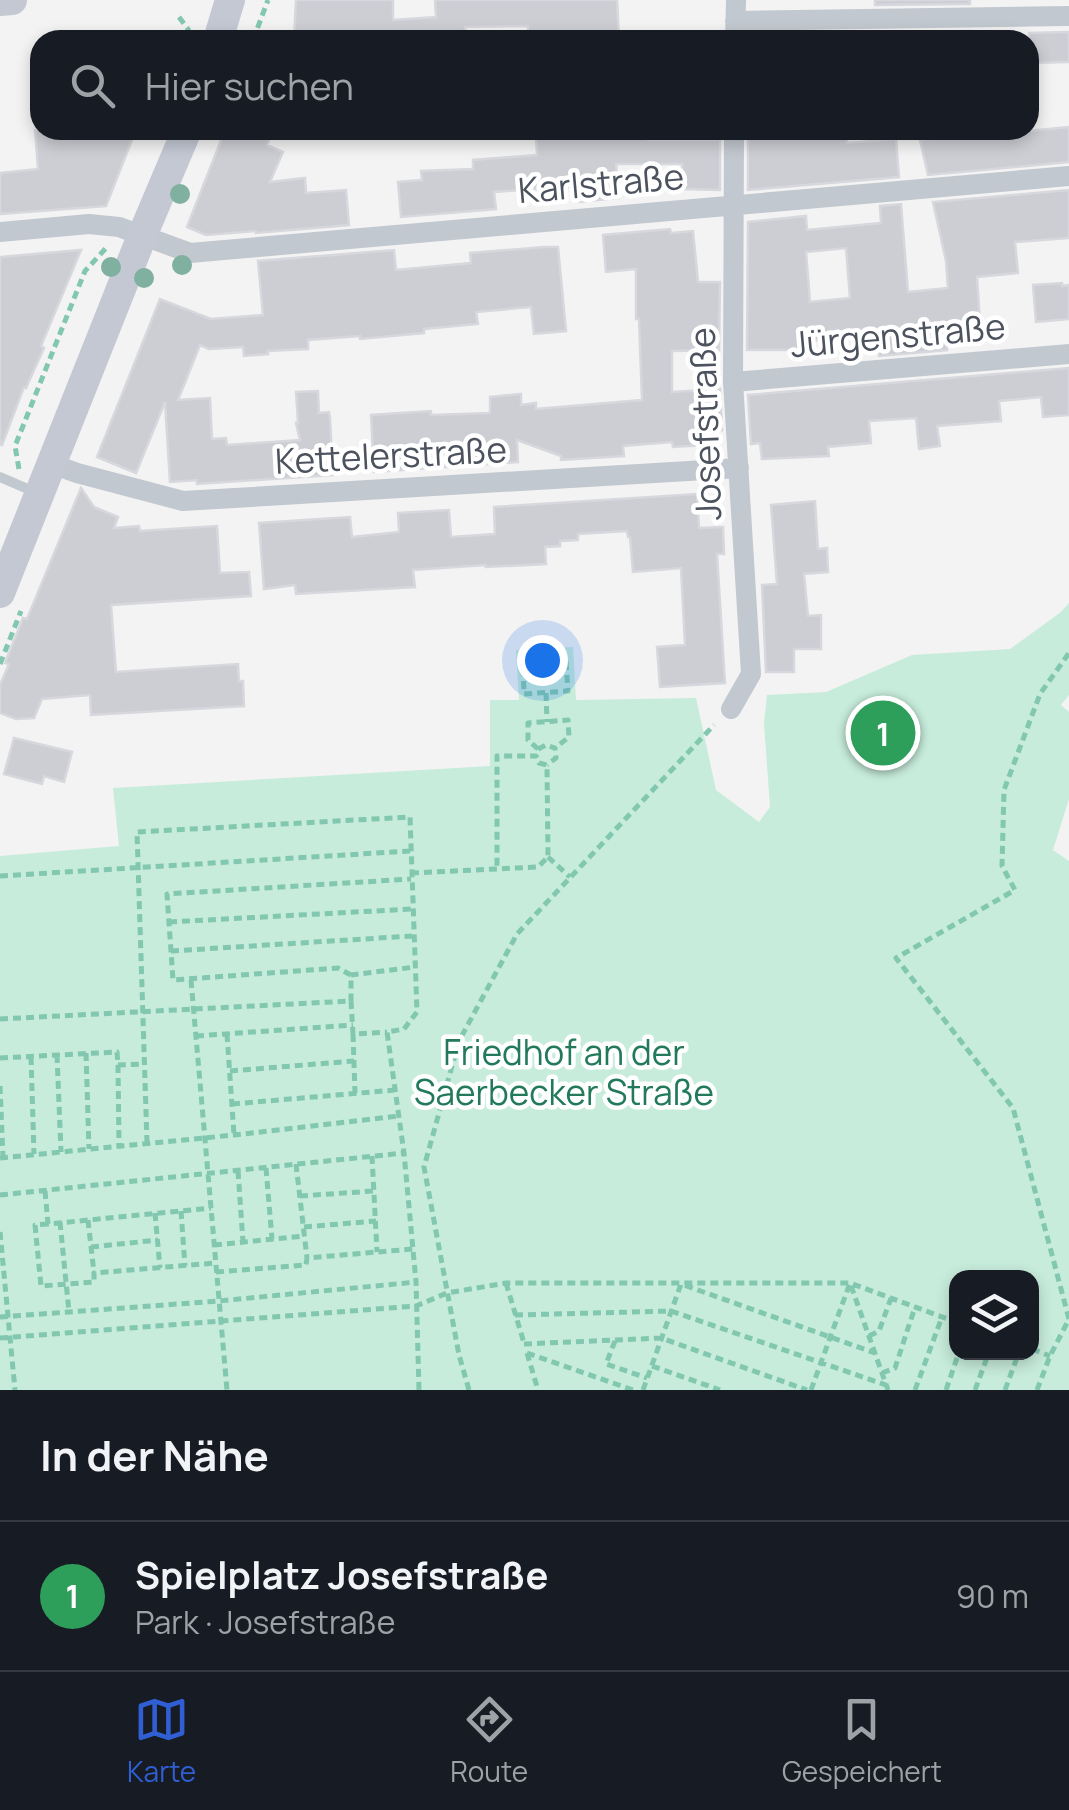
<!DOCTYPE html>
<html lang="de">
<head>
<meta charset="utf-8">
<style>
  :root { --surface:#171b24; --page:#20242c; --text:#f1f3f6; --muted:#9ea1a6; --line:#363941; --accent:#2f5fd2 }
  body { margin:0; font-family:Manrope,sans-serif; background:var(--page); color:var(--text) }
  .controls { position:absolute; right:30px; bottom:30px; display:grid; overflow:hidden; border-radius:20px; box-shadow:0 5px 15px #0003 }
  .controls button { width:90px; height:90px; display:grid; place-items:center; padding:0; border:0; border-bottom:2px solid var(--line); background:var(--surface); color:var(--text); font:50px sans-serif }
  .you { position:absolute; left:542px; top:660px; width:35px; height:35px; margin:-25px; border:8px solid #fff; border-radius:50%; background:#1a73e8; box-shadow:0 0 0 15px #1a73e833 }
  .badge { display:grid; place-items:center; width:65px; height:65px; border-radius:50%; background:var(--accent); color:#fff; font-size:32px; font-weight:700 }
  .pin { position:absolute; translate:-50% -50%; border:5px solid #fff; box-shadow:0 2px 10px #0006 }
  .list { margin:0; padding:0; list-style:none }
  h2 { display:flex; justify-content:space-between; align-items:center; height:130px; margin:0; padding:0 40px; font-size:42px }
  h2 small { font-size:32px; font-weight:400; color:var(--muted) }
  .list li { display:grid; grid-template-columns:65px 1fr auto; gap:30px; align-items:center; box-sizing:border-box; height:150px; padding:0 40px; border-top:2px solid var(--line) }
  .list b { display:block; font-size:38px; white-space:nowrap }
  .list p { margin:0; font-size:32px; white-space:nowrap; color:var(--muted) }
  .list em { font-size:32px; font-style:normal; color:var(--muted) }
  .icon { flex:none; width:55px; height:55px; fill:none; stroke:currentColor; stroke-width:2; stroke-linecap:round; stroke-linejoin:round }
  .map { position:relative; flex:none; width:1069px; height:1390px; overflow:hidden }
  .search { position:absolute; background:var(--surface); box-shadow:0 5px 15px #0003; left:30px; right:30px; top:30px; height:110px; display:flex; align-items:center; gap:25px; box-sizing:border-box; padding:0 35px; border-radius:30px; color:var(--muted); font-size:38px }
  .sheet { height:280px; background:var(--surface) }
  nav { display:flex; justify-content:space-around; align-items:center; box-sizing:border-box; height:140px; border-top:2px solid var(--line); background:var(--surface); font-size:28px; color:var(--muted) }
  nav a { display:grid; justify-items:center; gap:5px }
  nav .on { color:var(--accent) }
  .map>svg:first-child { display:block }
  .green { fill:#c7ecdb; fill-rule:evenodd }
  .building { fill:#cdced4; stroke:#d7d8dd; stroke-width:2.5; fill-rule:evenodd }
  .lines { fill:none; stroke-linecap:round; stroke-linejoin:round }
  .path { stroke:#82c7af; stroke-width:5; stroke-dasharray:8 5; stroke-linecap:butt }
  .lane { stroke:#c2c8cf; stroke-width:10 }
  .street { stroke:#c2c8cf; stroke-width:20 }
  .secondary { stroke:#c3c8d3; stroke-width:30 }
  .tree { fill:#80b09f }
  .labels { text-anchor:middle; stroke-width:9; stroke-linejoin:round; paint-order:stroke }
  .street-label { font-size:35px; fill:#4c535e; stroke:#fff }
  .park-label { font-size:35px; fill:#227a5b; stroke:#fff }
</style>
</head>
<body>
<div class="map">
<svg width="1069" height="1390" viewBox="0 0 1069 1390">
  <rect width="100%" height="100%" fill="#f4f3f3"/>
  <path class="green" d="M1069,603V695L1061,705L1069,712V799L1053,850L1069,861V1390H0V856L119,846L113,788L490,766V700H519L516,650L573,647L576,700L696,698L716,790L759,822L770,807L764,723L767,695L826,692L912,655L1010,649L1061,612ZM956,1278H1032V1352H956Z"/>
  <path class="building" d="M296,0H393V20L436,17L435,0H617L619,40H528V26L465,27L466,40H294Z
    M875,0H970V4L875,5Z
    M970,31L971,40H880L879,33Z
    M1069,32V62L1029,63V33Z
    M1069,127V162L928,175L920,140L973,135L972,130H1005L1006,133Z
    M35,130H106L132,140L106,206L0,214V173L38,169Z
    M225,130H262L259,136L269,140L267,145L283,152L270,182L305,178L306,193L346,190L349,225L256,233V231L206,235L187,227Z
    M615,130H648V140H720V190L682,189V164H616L619,198L579,202L578,186L494,192L496,209L401,217L398,182L422,180L421,171L473,169V160L537,155L536,136Z
    M748,130H847V143L896,139L899,177L748,190Z
    M1069,190V238L1015,242L1018,273L977,277L980,322L944,324L947,350L879,356L877,335L799,342L800,350H747L748,222L806,216L807,230L881,223L880,206L901,204L908,292L948,288L946,261L933,202ZM846,248L850,298L810,302L806,252Z
    M670,229L671,233L693,231L698,282H720L719,350L672,351V392L720,389L722,430L704,431L705,445L673,447L672,442L623,446L624,456L561,460V456L517,440L518,462L374,472L371,415L431,411V415L490,413V397L521,394V405L536,403V409L642,400L639,319H636V269L606,272L603,235Z
    M544,247H558L566,331L534,334L531,307L476,312L478,324L424,329V333L360,339V336L308,340V349L268,351V354L244,356L243,347L209,349L200,345L178,400L210,398L212,439L226,438L227,445L300,440L296,423H298L296,392L318,391L319,413L329,412L330,418L333,475L197,484V480L170,482L165,402L136,473L97,457L160,299L211,319L263,315L258,261L394,250L396,270L471,263L470,253Z
    M81,250L41,346L44,348L26,388L24,387L2,445L0,444V257Z
    M1062,283V286L1069,285V319L1036,322L1033,285Z
    M1069,368V415L1043,417L1041,397L999,401L1001,421L937,426L940,446L919,449L916,418L869,421L871,443L828,447L829,456L762,459L760,443L751,444L748,395Z
    M81,488L94,507L118,517L114,528L139,526L140,531L217,526L220,573L249,572L251,596L111,605L116,672L238,664L239,681H243L244,706L91,715L90,695L42,699L34,718L16,719L0,713V685L9,664L5,663L23,618L27,619Z
    M697,494L699,528L723,527L724,554H717L725,683L660,687L657,647L685,645L681,568L633,572L630,537H628L627,531L578,534V540L560,541V546L545,547L546,564L486,567V565L413,570L415,587L296,594L295,585L264,589L259,523L350,517L352,537L399,532L398,513L449,510L451,537L495,534L494,507Z
    M815,501L818,549L827,548L828,572L804,574L808,616L821,615V649H794V672H766L762,585L777,584L771,505Z
    M14,738L72,752L64,782L44,776L42,784L4,774Z"/>
  <g class="lines">
    <path class="path" d="M179,17L188,29L190,36
      M253,40L268,0
      M19,469L15,446L85,271L107,247
      M566,662L568,691L524,694L523,664Z
      M0,664L21,611
      M546,693L547,722
      M538,749L528,740V723L568,720L569,737L555,748
      M538,749L546,745L555,748L556,758L547,765
      M548,857L570,877
      M411,873L538,867L548,857L547,765L539,763L536,756H497V869
      M0,876L410,851
      M169,922L412,909
      M171,951L412,936
      M351,975L338,968L173,980L167,894L411,879
      M191,980L227,1390
      M351,1001L353,1034L387,1032
      M0,1019L351,1001V975L415,967
      M227,1034L234,1135
      M353,1034L355,1093
      M196,1036L353,1025
      M86,1053L89,1149
      M57,1055L61,1152
      M31,1057L34,1154
      M0,1058L117,1052L118,1065L144,1064
      M118,1065L119,1146
      M230,1071L354,1061
      M0,1086L3,1158
      M232,1104L395,1090
      M147,1143L137,832L410,817L417,1012L404,1029L387,1032L404,1153L416,1282L419,1390
      M372,1156L377,1252
      M0,1158L234,1135L399,1116
      M296,1164L307,1258
      M266,1168L272,1239
      M238,1171L243,1242
      M45,1191L48,1224L211,1208
      M0,1195L404,1153
      M300,1196L374,1191
      M181,1211L185,1266
      M155,1213L160,1268
      M88,1220L94,1273
      M60,1222L69,1312
      M48,1224L35,1225L41,1286L94,1282V1273L215,1263
      M304,1227L376,1221
      M0,1232L15,1390
      M214,1245L304,1236
      M91,1247L158,1240
      M216,1272L306,1265L307,1258L413,1249
      M506,1283L524,1343
      M515,1315L671,1311L886,1385
      M0,1317L219,1301L416,1282
      M869,1336L879,1331L891,1298
      M0,1338L416,1306L447,1293L506,1283H850L956,1322
      M615,1341L606,1364L647,1378
      M524,1344L661,1338L807,1390
      M1032,1349L1050,1356
      M527,1353L633,1390
      M527,1353L538,1390
      M652,1366L720,1390
      M882,1373L895,1368L915,1307
      M469,1390L459,1355L424,1167L459,1041L517,934L714,725
      M643,1390L681,1284L875,1353
      M811,1390L850,1283L888,1390
      M915,1390L942,1317
      M946,1390L959,1352
      M975,1390L989,1352
      M1005,1390L1019,1352
      M1037,1390L1050,1356L1069,1319L1013,1108L896,958L1015,890L1002,866L1004,790L1040,694L1069,653"/>
    <path class="lane" d="M0,477L35,492"/>
    <path class="street" d="M735,21L1069,16
      M735,40L736,0
      M0,232L89,224L119,227L190,253L1069,176
      M733,382L1069,354
      M52,464L77,473L183,501L739,468
      M731,709L751,674L733,382L734,130"/>
    <path class="secondary" d="M0,1L12,0
      M218,40L230,0
      M0,593L142,236L187,130"/>
  </g>
  <g class="tree">
    <circle cx="180" cy="194" r="10"/>
    <circle cx="182" cy="265" r="10"/>
    <circle cx="111" cy="267" r="10"/>
    <circle cx="144" cy="278" r="10"/>
  </g>
  <g class="labels">
    <g class="street-label">
      <text transform="translate(601 184) rotate(-5)" y="12">Karlstraße</text>
      <text transform="translate(898 336) rotate(-5)" y="12">Jürgenstraße</text>
      <text transform="translate(706 424) rotate(-92)" y="12">Josefstraße</text>
      <text transform="translate(391 456) rotate(-3)" y="12">Kettelerstraße</text>
    </g>
    <g class="park-label">
      <text x="564" y="1065">Friedhof an der<tspan x="564" dy="40">Saerbecker Straße</tspan></text>
    </g>
  </g>
</svg>
<div class="controls">
<button><svg class="icon" aria-label="layers" viewBox="0 0 24 24"><path d="M12 4l9 5-9 5-9-5zM3 14l9 5 9-5"/></svg></button>
</div>
<div class="you"></div>
<div class="pin badge" style="left:883px;top:733px;background:#2e9e5b">1</div>
<div class="search"><svg class="icon" aria-label="search" viewBox="0 0 24 24"><circle cx="10" cy="10" r="6"/><path d="M15 15l6 6"/></svg>Hier suchen</div>
</div>
<section class="sheet">
<h2>In der Nähe<small></small></h2>
<ul class="list">
<li><span class="badge" style="background:#2e9e5b">1</span><div><b>Spielplatz Josefstraße</b><p>Park · Josefstraße</p></div><em>90 m</em></li>
</ul>
</section>
<nav>
<a class="on"><svg class="icon" aria-label="map" viewBox="0 0 24 24"><path d="M3 6l6-2 6 2 6-2v14l-6 2-6-2-6 2zM9 4v14M15 6v14"/></svg>Karte</a>
<a><svg class="icon" aria-label="directions" viewBox="0 0 24 24"><path d="M12 3l9 9-9 9-9-9zM9 14v-3h6M13 9l2 2-2 2"/></svg>Route</a>
<a><svg class="icon" aria-label="saved" viewBox="0 0 24 24"><path d="M7 4h10v16l-5-4-5 4z"/></svg>Gespeichert</a>
</nav>
</body>
</html>
